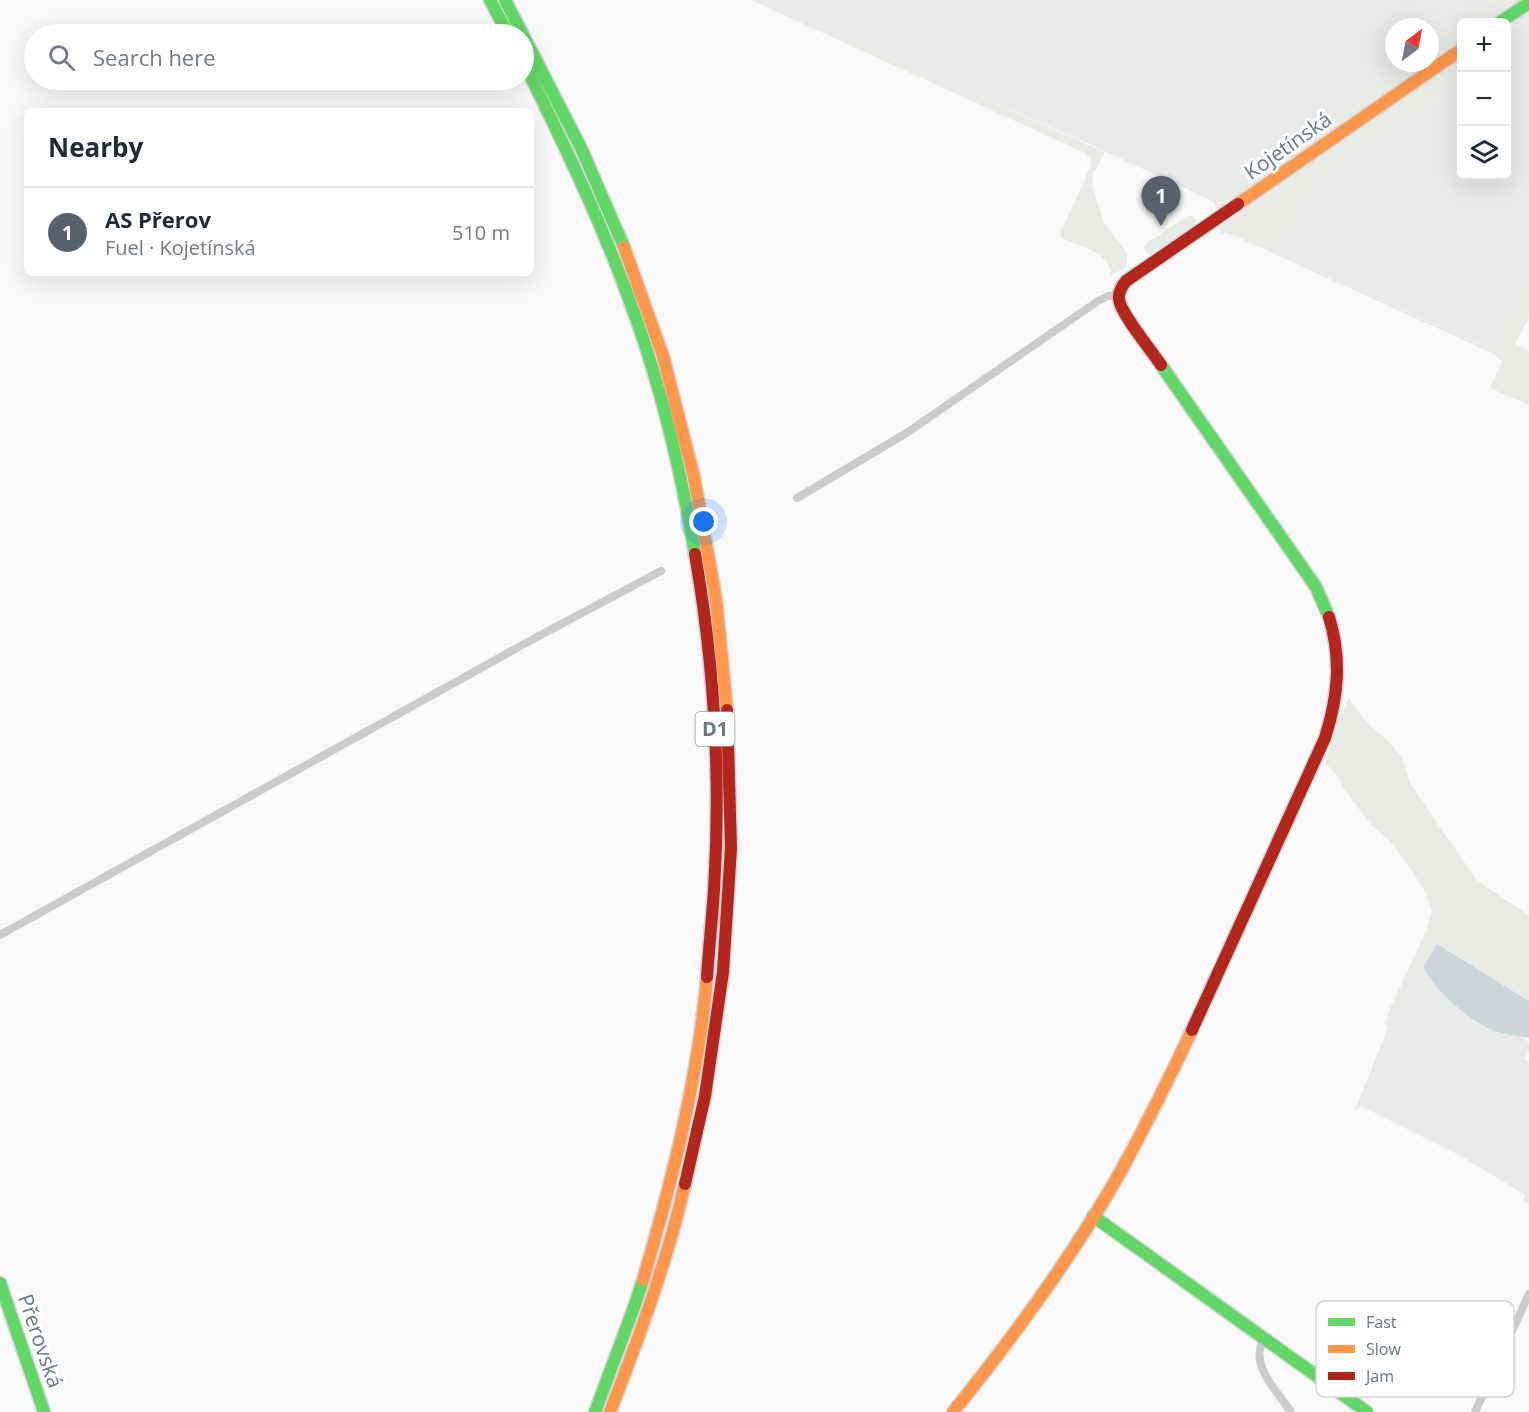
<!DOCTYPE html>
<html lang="en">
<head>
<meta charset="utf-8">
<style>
  :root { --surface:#fff; --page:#f6f6f7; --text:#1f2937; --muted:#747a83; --line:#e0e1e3; --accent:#56616b }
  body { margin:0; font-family:"Open Sans",sans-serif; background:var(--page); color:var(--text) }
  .controls { position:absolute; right:18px; top:18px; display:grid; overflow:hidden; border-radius:9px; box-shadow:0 6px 24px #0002 }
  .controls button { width:54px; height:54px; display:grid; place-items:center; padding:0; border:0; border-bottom:2px solid var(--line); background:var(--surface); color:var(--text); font:30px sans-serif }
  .compass { position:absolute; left:1385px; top:18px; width:54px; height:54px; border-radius:50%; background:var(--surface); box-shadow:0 6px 24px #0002; rotate:32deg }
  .you { position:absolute; left:704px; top:522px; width:21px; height:21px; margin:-15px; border:4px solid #fff; border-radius:50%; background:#1a73e8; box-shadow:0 0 0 9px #1a73e833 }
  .badge { display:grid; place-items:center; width:39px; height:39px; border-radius:50%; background:var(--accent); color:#fff; font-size:20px; font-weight:700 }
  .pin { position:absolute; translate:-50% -50px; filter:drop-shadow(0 2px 3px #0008) }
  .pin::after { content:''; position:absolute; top:32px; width:21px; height:18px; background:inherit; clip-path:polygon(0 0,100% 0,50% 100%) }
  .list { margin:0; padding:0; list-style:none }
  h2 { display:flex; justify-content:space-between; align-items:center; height:78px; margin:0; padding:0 24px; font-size:26px }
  h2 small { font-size:20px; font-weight:400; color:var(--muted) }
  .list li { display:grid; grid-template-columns:39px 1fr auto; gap:18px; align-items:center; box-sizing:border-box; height:90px; padding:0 24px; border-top:2px solid var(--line) }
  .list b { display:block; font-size:22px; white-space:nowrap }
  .list p { margin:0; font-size:20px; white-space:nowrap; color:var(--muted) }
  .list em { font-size:20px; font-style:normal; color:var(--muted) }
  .icon { flex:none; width:33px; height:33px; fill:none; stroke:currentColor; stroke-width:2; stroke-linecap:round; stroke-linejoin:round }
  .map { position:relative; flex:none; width:1529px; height:1412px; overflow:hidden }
  .search { position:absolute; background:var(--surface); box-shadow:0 6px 24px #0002; left:24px; top:24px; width:510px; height:66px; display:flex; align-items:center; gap:15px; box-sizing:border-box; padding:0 21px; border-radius:33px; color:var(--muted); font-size:22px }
  .panel { position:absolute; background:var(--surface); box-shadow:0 6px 24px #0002; left:24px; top:108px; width:510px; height:168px; border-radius:9px }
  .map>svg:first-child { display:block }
  .built { fill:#e8eae9 }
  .green { fill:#e8eae6 }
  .water { fill:#ccd5d7 }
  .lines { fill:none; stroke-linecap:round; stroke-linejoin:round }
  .fast-casing { stroke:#d5d6d7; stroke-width:15 }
  .slow-casing { stroke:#d5d6d7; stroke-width:15 }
  .jam-casing { stroke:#d5d6d7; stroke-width:15 }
  .street { stroke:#cacbcc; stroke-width:8 }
  .fast { stroke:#63d668; stroke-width:12 }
  .slow { stroke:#ff974d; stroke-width:12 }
  .jam { stroke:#b3261e; stroke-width:12 }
  .labels { text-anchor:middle; stroke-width:6; stroke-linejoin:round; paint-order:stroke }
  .shield { fill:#fff; stroke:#94a0a7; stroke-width:1.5 }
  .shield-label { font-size:20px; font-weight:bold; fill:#667881 }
  .street-label { font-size:21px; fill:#667881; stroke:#fff }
  .key { fill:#fff; stroke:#d1d6d9; stroke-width:1.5 }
  .key-label { font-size:16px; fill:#667881 }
</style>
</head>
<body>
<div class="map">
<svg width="1529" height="1412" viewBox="0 0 1529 1412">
  <rect width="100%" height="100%" fill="#f9f9f9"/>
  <path class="built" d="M761,0H1495L1430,46V27H1394V63H1406L1214,202L1100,149Z
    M1529,18V274L1494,351L1281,254L1312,184L1437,99L1461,76L1462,176H1506L1507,35Z
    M1423,967L1430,979L1493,1030L1524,1038L1529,1043V1052L1524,1059L1529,1062V1204L1523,1201L1525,1195L1461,1156L1361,1106L1416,974Z"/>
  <path class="green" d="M751,0H761L1105,152L1092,176L1093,188L1103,221L1127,253V266L1111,276C1112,252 1078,246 1060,237L1061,231L1091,166L1089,158L1085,153Z
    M1495,0H1529V18L1507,35L1506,22H1463Z
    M1461,24V76L1437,99L1312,184L1281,254L1493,351L1529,274V318L1515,344L1529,351V405L1490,388L1502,362L1494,354L1233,235L1227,233L1221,234L1214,202L1265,163L1406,63H1430V46Z
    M1187,216H1192L1196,219V227L1154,256L1147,254L1144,248L1147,243Z
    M1349,698C1354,705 1358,712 1363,718C1384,741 1403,745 1409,782L1476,879L1492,891L1529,915V1001L1437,944L1423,967L1416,974L1361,1106L1354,1112L1388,1028L1385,1023L1389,1011L1427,929L1432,909L1423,888L1403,858L1390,841L1370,824L1345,790L1337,775L1325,763L1338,719Z"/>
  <path class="water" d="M1437,944L1529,1001V1038C1517,1036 1503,1034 1492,1030C1465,1017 1437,993 1423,967Z"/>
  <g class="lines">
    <g class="fast-casing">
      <path id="fast" d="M490,0L508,34
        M505,0L581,148L624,247
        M1500,22L1529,3
        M524,63C564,144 603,225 633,310C662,389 681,471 695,554
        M1161,365L1316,587L1329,617
        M1093,1216L1367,1412
        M0,1283L44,1412
        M595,1412L633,1310L643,1280"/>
    </g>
    <g class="slow-casing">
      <path id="slow" d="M1238,204L1462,49
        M624,247L663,356L694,477L716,599L727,710
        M643,1280C672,1181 698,1080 707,977
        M610,1412C639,1337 667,1262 685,1184
        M953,1412C1015,1335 1074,1255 1122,1169C1147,1123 1170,1077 1192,1030"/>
    </g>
    <g class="jam-casing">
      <path id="jam" d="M1161,365C1152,351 1120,313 1119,299C1118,292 1122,286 1126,281L1238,204
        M695,554C714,663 721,779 714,890C712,919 709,948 707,977
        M1192,1030L1325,738C1338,697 1342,659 1329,617
        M685,1184L705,1096L723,972L731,848L727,710"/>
    </g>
    <path class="street" d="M797,498L905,434L1098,301L1108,296L1119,295
      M0,935L535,638L661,571
      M1264,1340C1248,1364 1278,1392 1291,1412
      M1475,1412L1529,1294"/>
    <use href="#fast" class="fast"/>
    <use href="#slow" class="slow"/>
    <use href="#jam" class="jam"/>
  </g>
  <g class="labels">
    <rect class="shield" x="695.5" y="712" width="39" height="34" rx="4.5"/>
    <g class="shield-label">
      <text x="715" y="736">D1</text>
    </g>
    <g class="street-label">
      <text transform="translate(1288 146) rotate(-35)" y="7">Kojetínská</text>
      <text transform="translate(40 1341) rotate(71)" y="7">Přerovská</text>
    </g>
  </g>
  <rect x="1316" y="1301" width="198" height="96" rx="9" class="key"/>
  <rect x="1328" y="1318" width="27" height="8" fill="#63d668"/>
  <rect x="1328" y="1345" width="27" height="8" fill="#ff974d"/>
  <rect x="1328" y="1372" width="27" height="8" fill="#b3261e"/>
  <g class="key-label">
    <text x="1366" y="1328">Fast</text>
    <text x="1366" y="1355">Slow</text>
    <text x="1366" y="1382">Jam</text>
  </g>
</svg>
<div class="controls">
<button>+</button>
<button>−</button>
<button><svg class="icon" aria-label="layers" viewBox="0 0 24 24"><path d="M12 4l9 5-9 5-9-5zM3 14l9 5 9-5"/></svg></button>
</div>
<svg class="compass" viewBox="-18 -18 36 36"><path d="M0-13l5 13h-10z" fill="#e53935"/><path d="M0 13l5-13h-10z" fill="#747a83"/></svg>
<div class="you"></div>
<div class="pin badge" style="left:1161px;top:226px">1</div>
<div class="search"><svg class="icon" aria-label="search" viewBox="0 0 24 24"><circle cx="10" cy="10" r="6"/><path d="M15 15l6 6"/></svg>Search here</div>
<section class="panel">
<h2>Nearby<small></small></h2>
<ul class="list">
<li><span class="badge">1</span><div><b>AS Přerov</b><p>Fuel · Kojetínská</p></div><em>510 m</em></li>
</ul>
</section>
</div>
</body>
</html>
